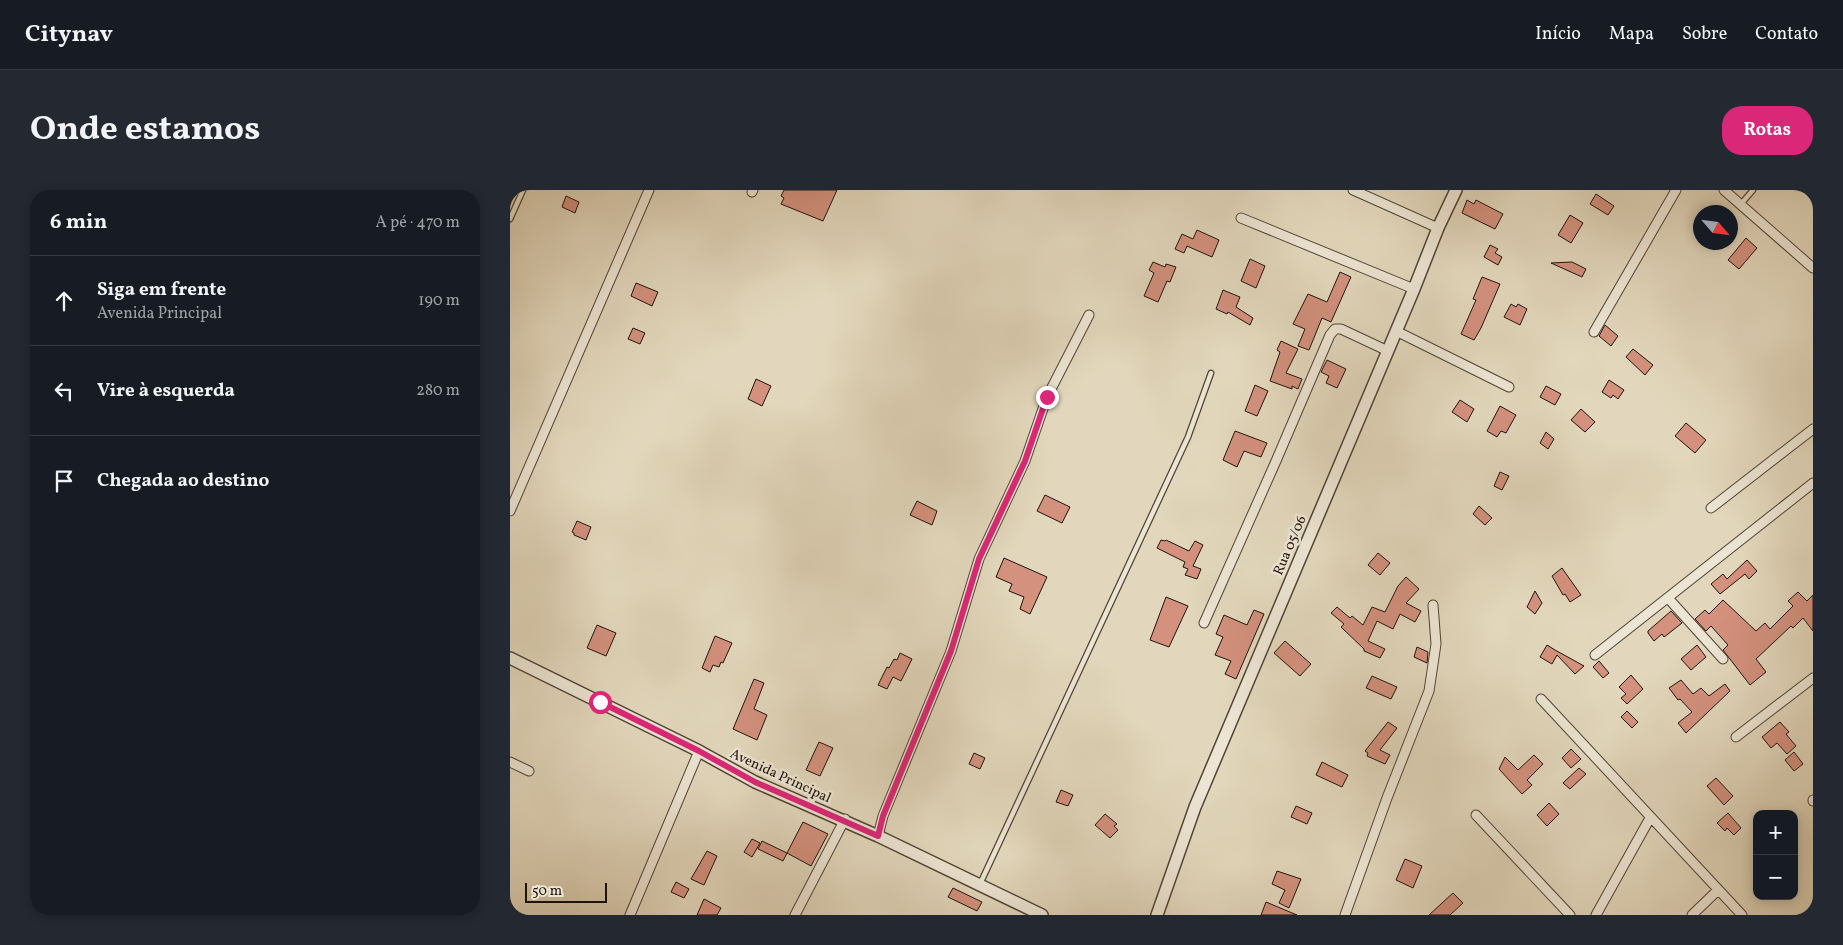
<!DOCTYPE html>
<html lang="pt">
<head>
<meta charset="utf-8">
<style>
  :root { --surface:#171b24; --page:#242831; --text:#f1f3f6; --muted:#9ea1a6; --line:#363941; --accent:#db2777 }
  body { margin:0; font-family:Vollkorn,serif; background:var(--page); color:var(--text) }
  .controls { position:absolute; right:15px; bottom:15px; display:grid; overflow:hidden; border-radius:10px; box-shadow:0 2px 12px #0003 }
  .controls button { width:45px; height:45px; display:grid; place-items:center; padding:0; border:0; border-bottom:1px solid var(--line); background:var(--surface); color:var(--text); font:25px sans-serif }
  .compass { position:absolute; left:1183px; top:15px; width:45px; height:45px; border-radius:50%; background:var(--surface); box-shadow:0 2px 12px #0003; rotate:118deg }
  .scale { position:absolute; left:15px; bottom:12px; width:82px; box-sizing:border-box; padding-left:5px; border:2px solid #20130a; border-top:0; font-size:14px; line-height:18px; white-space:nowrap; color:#20130a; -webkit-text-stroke:4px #ece5d3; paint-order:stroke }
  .stop { position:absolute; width:15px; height:15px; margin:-11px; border:4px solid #db2777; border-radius:50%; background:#fff }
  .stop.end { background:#db2777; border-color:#fff; box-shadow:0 1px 5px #0008 }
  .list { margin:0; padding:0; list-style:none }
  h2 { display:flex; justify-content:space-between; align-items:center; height:65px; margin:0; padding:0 20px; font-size:21px }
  h2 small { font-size:16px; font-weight:400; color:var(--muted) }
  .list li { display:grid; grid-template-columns:32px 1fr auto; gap:15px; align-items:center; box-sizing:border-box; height:90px; padding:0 20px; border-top:1px solid var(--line) }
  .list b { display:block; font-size:19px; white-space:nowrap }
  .list p { margin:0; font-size:16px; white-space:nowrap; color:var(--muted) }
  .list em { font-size:16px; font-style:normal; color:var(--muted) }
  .icon { flex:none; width:28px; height:28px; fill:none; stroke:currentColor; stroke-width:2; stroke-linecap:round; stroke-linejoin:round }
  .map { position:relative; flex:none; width:1303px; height:725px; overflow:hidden; border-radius:20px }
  header { display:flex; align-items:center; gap:30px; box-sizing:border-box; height:70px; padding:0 25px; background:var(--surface); border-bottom:1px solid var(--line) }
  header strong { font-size:24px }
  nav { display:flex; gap:28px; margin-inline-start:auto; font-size:18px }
  .intro { display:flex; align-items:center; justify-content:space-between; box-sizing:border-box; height:120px; padding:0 30px }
  h1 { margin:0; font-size:35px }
  .button { padding:12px 22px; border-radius:20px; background:var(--accent); color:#fff; font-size:18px; font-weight:700 }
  main { display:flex; gap:30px; padding:0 30px }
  aside { flex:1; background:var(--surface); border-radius:20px; box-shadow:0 2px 12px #0003 }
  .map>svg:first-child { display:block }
  .building { fill:#d3917e; stroke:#20130a }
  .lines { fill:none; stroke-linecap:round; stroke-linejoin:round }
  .service-casing { stroke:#504436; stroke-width:7 }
  .minor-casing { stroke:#504436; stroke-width:11 }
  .tertiary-casing { stroke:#504436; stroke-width:14 }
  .service { stroke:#ece5d3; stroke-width:4.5 }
  .minor { stroke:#ece5d3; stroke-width:9 }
  .tertiary { stroke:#ece5d3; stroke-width:11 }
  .route { stroke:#db2777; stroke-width:6 }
  .labels { text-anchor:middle; stroke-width:5; stroke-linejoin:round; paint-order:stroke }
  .street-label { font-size:14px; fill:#20130a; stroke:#ece5d3 }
</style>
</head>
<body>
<header>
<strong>Citynav</strong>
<nav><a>Início</a><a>Mapa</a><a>Sobre</a><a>Contato</a></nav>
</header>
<div class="intro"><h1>Onde estamos</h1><a class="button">Rotas</a></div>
<main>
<aside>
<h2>6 min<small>A pé · 470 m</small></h2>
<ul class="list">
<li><svg class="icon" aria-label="ahead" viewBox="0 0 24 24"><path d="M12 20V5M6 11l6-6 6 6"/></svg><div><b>Siga em frente</b><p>Avenida Principal</p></div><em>190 m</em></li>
<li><svg class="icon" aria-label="left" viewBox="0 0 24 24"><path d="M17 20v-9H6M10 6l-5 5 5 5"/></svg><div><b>Vire à esquerda</b></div><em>280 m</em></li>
<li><svg class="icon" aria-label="arrive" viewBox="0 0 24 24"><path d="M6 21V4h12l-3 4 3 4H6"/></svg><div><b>Chegada ao destino</b></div></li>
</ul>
</aside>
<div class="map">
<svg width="1303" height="725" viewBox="0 0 1303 725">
  <rect width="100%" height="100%" fill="#e2d7bc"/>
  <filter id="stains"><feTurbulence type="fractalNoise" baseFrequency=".004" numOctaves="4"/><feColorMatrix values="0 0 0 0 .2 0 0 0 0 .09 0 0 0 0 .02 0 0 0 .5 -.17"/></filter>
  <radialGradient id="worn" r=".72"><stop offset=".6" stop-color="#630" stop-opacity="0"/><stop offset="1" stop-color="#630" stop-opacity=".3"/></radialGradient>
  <path class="building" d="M274,0H327L313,31L271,14L274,8L271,6Z
    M1086,4L1104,16L1098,25L1080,14Z
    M56,6L69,12L65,23L52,17Z
    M957,10L964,14L966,10L993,24L985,39L952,23Z
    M1060,25L1073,33L1061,53L1048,45Z
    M687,40L709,50L702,67L677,56L674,63L665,59L672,44L683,49Z
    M1236,48L1247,58L1229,79L1218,70Z
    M980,55L988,59L985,63L992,67L988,75L974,67Z
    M740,69L755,76L746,98L731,91Z
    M643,72L655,77L656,74L666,77L660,92L657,91L648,112L634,106L644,83L639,80Z
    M1062,72L1076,79L1072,87L1041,73Z
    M830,82L841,87L821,132L812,128L799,160L788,156L795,139L783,134L798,104L817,112Z
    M972,87L990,94L971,138L964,150L951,144L966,110L963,109Z
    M126,93L148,102L142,116L121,106Z
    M713,100L730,107L726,117L743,128L740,135L718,122L717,124L706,119Z
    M1001,114L1006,117L1008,114L1017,119L1010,135L994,127Z
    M1095,135L1108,146L1101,156L1089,146Z
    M123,138L135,143L130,154L118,149Z
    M771,151L788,159L776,183L792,189L788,199L782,196V199L760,191L770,162L767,160Z
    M1123,159L1143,175L1135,185L1116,167Z
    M817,170L836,179L827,198L816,193L819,186L811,182Z
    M246,189L261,196L252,216L238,209Z
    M1099,190L1114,200L1108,209L1103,205L1101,208L1092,202Z
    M745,195L758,201L747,226L735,221Z
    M1036,196L1051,204L1045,215L1030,207Z
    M950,210L964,219L957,232L942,222Z
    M990,216L1006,225L996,243L991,241L987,247L977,241Z
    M1071,219L1085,232L1075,242L1061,230Z
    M1176,233L1196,250L1185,263L1165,246Z
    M725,241L757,253L751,267L734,261L727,277L713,270Z
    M1036,242L1044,249L1038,259L1030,253Z
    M990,282L999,286L992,300L984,296Z
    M535,305L560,317L552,333L527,321Z
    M407,311L427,321L422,335L400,325Z
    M969,316L982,328L975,335L963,324Z
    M67,331L81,337L76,350L64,345V343L62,342Z
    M651,350L655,351L656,350L679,361L685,351L693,355L683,376L691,379L687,389L675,385L678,379L673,377L675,372L647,358Z
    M868,363L880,373L870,385L858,375Z
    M494,368L537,387L520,424L510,419L514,407L499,401L502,394L486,387Z
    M1237,370L1247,381L1239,389L1235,384L1210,404L1201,394L1213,384L1217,389Z
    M1052,378L1071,405L1060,412L1055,404L1053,405L1042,386Z
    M896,387L909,399L896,413L911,421L905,432L890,424L883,439L867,431L858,451L875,459L870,468L854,461V459L831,437L834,434L821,423L827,417L840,428L842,426L853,435L862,417L875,422L888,396Z
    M1025,401L1032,413L1025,424L1017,417Z
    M1288,402L1297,411L1303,405V441L1293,428L1283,438L1281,436L1246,469L1256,482L1240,495L1213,460L1218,455L1201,436L1196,441L1185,429L1195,420L1199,424L1213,410L1246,441L1255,433L1260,439L1283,416L1278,411Z
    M656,407L678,416L659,457L640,450Z
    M744,420L754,424L726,489L715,484L721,471L705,465L713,447L706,444L714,425L737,435Z
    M1161,421L1172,433L1158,444L1154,447L1152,444L1144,451L1138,443V441Z
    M87,435L106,443L96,466L77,458Z
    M205,446L222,453L213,473L211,472L209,477L203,475L200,482L192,478Z
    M775,451L801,474L790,486L764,463Z
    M1037,455L1045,460L1074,476L1065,484L1047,465L1042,474L1030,467Z
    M1187,455L1196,467L1181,480L1171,469Z
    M907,457L918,462L917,473L904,467Z
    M390,463L402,469L391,491L383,487L377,499L368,495L377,477L379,478L384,469L387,470Z
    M1089,471L1099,483L1093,488L1083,477Z
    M1121,485L1133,499L1117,514L1111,508L1116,504L1109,497Z
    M862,486L887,497L881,509L856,498Z
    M244,489L254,493L244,519L257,525L247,550L223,539Z
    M1171,490L1183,504L1191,498L1199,506L1215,494L1220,501L1176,543L1168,533L1182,522L1170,509L1168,510L1159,498Z
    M1117,521L1128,532L1122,538L1111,527Z
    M878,532L887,538L870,560L880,565L875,574L857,566L858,563L855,561Z
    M1270,532L1279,542L1276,544L1286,556L1277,564L1267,553L1261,558L1252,547Z
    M309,552L323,558L310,586L296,580Z
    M1061,559L1071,569L1061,578L1052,568Z
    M1284,562L1293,574L1284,581L1275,570Z
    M464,563L475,568L470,579L459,574Z
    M1024,565L1033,574L1017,590L1022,595L1012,604L989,579L995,567L1008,580Z
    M812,572L838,585L832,597L806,585Z
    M1069,578L1076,584L1060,599L1053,593Z
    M1206,588L1223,606L1214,615L1197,596Z
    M551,600L563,605L558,616L546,612Z
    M1039,613L1049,624L1037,636L1027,625Z
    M786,616L802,623L797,634L781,627Z
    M1218,623L1231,638L1224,645L1217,638L1215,641L1207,633Z
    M595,624L607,634L604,636L608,640L600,648L585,635Z
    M293,632L318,644L301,676L277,663Z
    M242,649L250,653L242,667L234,662Z
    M252,651L277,663L273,671L248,659Z
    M197,661L207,666L194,695L181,689Z
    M895,669L912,676L903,698L886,690Z
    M767,681L791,689L779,718L769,713L775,700L762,694Z
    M166,692L179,699L174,708L161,702Z
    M443,698L472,712L467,721L438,707Z
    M943,703L953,713L940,725H919Z
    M194,709L211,718L207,725H187Z
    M756,712L787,725H751Z"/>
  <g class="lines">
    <g class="service-casing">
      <path id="service" d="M1231,14L1243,0
        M0,29L13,0
        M470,694L678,247L701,183"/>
    </g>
    <g class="minor-casing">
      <path id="minor" d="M843,0L928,38
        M1214,0L1303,78
        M242,2L243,0
        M731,28L904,99
        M886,141L999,197
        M1084,142L1166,0
        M1201,318L1303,239
        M0,321L139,0
        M1158,408L1213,469
        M694,433L766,271L820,145L825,139H831L878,161
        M1085,465L1303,293
        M1031,509L1232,725
        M1226,547L1303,488
        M0,572L19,581
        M1303,611V610
        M966,625L1060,725
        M368,646L373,626L441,461L469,369L515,271L537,207L579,125
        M120,725L189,561
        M285,725L335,629
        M835,725L877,608L919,501L926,454L923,415
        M1086,725L1140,628
        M1182,725L1208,700"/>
    </g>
    <g class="tertiary-casing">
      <path id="tertiary" d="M0,468L189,561L245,592L368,646L532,725
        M647,725L685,617L904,99L928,38L946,0"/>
    </g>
    <use href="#service" class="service"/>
    <use href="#minor" class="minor"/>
    <use href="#tertiary" class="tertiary"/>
  </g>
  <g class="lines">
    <path class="route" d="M90,512L189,561L245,592L368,646L373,626L441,461L469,369L515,271L537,207"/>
  </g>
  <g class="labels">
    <g class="street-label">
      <text transform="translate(779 355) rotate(-67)" y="5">Rua 05/06</text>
      <text transform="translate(271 585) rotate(25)" y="5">Avenida Principal</text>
    </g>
  </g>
  <rect width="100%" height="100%" filter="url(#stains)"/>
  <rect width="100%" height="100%" fill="url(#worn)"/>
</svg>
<div class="controls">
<button>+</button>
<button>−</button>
</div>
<svg class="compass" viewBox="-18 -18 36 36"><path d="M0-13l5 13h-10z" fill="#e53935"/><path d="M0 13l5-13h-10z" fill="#9ea1a6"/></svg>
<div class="scale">50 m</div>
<div class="stop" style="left:90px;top:512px"></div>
<div class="stop end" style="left:537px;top:207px"></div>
</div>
</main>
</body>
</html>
